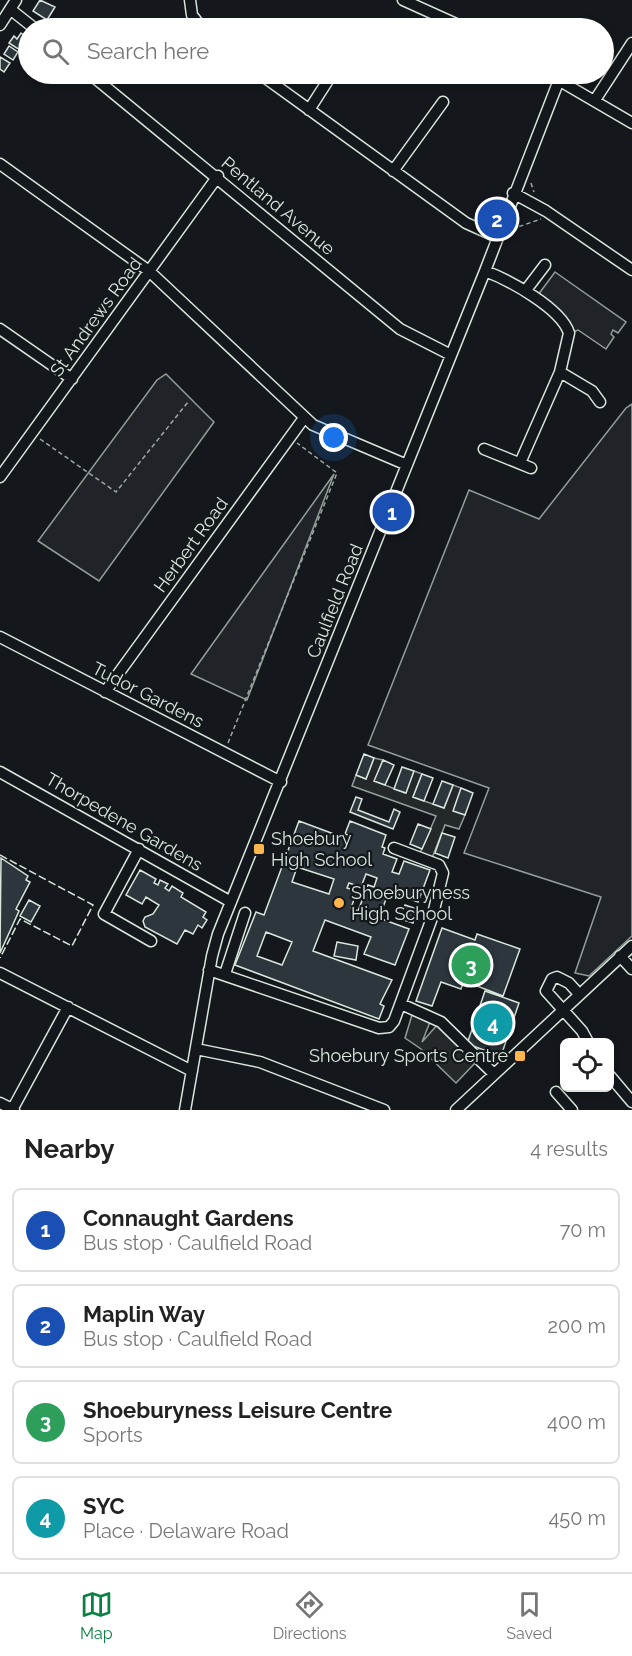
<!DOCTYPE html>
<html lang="en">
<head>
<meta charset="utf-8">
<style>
  :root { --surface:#fff; --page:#f6f6f6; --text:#222; --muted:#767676; --line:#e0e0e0; --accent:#0b8043 }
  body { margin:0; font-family:Raleway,sans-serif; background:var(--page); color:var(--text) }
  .controls { position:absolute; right:18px; bottom:18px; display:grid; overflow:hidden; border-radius:9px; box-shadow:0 3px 9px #0003 }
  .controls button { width:54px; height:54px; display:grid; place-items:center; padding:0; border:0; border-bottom:2px solid var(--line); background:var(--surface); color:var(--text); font:30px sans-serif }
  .you { position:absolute; left:334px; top:438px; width:21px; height:21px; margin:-15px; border:4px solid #fff; border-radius:50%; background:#1a73e8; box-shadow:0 0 0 9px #1a73e833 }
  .badge { display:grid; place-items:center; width:39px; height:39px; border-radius:50%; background:var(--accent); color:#fff; font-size:20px; font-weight:700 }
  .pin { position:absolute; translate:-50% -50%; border:3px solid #fff; box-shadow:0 2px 6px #0006 }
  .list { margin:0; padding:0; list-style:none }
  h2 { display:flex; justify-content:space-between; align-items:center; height:78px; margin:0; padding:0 24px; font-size:26px }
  h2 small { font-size:20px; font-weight:400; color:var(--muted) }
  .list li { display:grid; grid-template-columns:39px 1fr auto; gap:18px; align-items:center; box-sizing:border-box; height:84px; margin:0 12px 12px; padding:0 12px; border:2px solid var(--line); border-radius:9px }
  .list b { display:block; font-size:22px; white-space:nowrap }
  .list p { margin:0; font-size:20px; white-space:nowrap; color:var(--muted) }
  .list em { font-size:20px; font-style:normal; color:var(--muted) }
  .icon { flex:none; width:33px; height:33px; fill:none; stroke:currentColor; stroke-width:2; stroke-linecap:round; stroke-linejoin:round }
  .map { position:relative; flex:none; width:632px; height:1110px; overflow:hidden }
  .search { position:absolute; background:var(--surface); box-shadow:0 3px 9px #0003; left:18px; right:18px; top:18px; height:66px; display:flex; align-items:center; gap:15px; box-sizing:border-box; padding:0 21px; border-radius:33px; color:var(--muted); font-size:22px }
  .sheet { height:462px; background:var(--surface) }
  nav { display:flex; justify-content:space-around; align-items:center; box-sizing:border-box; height:84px; border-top:2px solid var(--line); background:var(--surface); font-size:16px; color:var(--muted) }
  nav a { display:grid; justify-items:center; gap:3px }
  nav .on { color:var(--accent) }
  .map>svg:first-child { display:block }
  .green { fill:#202428; stroke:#939e99; stroke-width:1.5 }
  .parking { fill:#24282b; stroke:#939e99; stroke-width:1.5 }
  .building { fill:#2c363c; stroke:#d8e6dc; stroke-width:1.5; fill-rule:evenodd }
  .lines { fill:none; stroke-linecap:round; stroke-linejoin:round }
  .minor-casing { stroke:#d8e6dc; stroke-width:13 }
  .path { stroke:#9da8a2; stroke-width:1.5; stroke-dasharray:4.5 3; stroke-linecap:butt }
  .minor { stroke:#14181c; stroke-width:10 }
  .fence { stroke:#d8e6dc; stroke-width:1.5; stroke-dasharray:8 3; stroke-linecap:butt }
  .poi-dot { fill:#ffb74d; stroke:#14181c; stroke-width:2 }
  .labels { text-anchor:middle; stroke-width:4.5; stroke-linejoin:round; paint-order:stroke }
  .street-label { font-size:18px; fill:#d8e6dc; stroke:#14181c }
  .poi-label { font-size:18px; fill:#d8e6dc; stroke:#14181c; text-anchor:start }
</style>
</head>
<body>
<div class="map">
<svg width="632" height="1110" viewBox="0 0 632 1110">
  <rect width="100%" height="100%" fill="#14181c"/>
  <path class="green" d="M555,272L626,322L618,333L613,330L611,334L614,337L606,349L578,330L573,332L538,295Z
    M166,374L214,422L99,581L38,541L157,380Z
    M632,404V936L589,976L575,973L601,897L464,853L489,788L368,745L469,490L539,519L626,408Z
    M334,474L247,700L191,674Z"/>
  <path class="parking" d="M374,758L383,760L375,781L405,793L414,771L422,774L413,797L444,808L453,785L461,788L465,815L459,829L445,825L432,858L420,853L436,816L352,786L356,775L366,779Z
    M412,1015L430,1022L422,1042L438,1024L476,1062L456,1083L421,1049L405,1038Z"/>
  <path class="building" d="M40,0L55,7L47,20L33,11Z
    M69,19L76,24L73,28L63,26Z
    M21,33L28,38V44L23,52L9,43L14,36L17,39Z
    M9,46L18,52L13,60L4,54Z
    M0,57L10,63L4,72L0,69Z
    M364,754L374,758L366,779L356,775Z
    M383,760L394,765L385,785L374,781Z
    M402,767L414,771L406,793L394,789Z
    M422,774L433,778L424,801L413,797Z
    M442,781L453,785L444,808L433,804Z
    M461,788L473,793L465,815L453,811Z
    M356,797L362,799L358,810L389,822L394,809L400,812L393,829L350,812Z
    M299,821L350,840L351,836L345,834L350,821L386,835L382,847L385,848L383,854L397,859L392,872L399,874L404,861L430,870L418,902L389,891L379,918L409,929L395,965L364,954L371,937L325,920L313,951L392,980L380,1004L384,1006L379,1019L235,965L256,912L264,915ZM297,867L334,879L329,894L292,882ZM366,874L377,878L374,887L368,885L358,911L351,908L357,891L347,888L349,883L361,887ZM266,932L292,942L282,965L257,956Z
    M418,824L431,829L422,849L410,844Z
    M442,833L455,837L448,858L435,853Z
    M1,858L28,876L26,880L30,882L16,909L19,911L0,953Z
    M140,870L156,879L154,883L158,885L160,880L168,884L165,888L169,891L172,886L183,893L181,897L206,912L203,917L207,920L202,928L198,925L193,934L185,930L177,944L145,927L143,921L145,917L153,914L159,905L146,897L142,904L126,895Z
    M29,900L40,906L31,922L20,916Z
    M405,905L417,909L413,923L401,919Z
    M442,928L475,940L477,934L520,949L503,996L464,981L461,989L441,982L432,1006L416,1001Z
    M337,942L358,946L356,960L334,956Z
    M485,991L519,1003L501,1056L467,1044Z"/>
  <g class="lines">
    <g class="minor-casing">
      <path id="minor" d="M190,0L192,15L202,28
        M403,0L465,28
        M10,9L34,28
        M0,25L16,0
        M90,74L400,329L451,355
        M260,74L466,223L497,237
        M548,74L632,123
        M595,100L632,43
        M309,110L332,74
        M0,164L149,271L313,425L407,465
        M393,171L443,102
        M513,193L546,211L632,270
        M485,271C509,280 561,308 569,333L560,372L520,463
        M526,290L545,265
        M0,329L72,379
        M560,372L592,391L600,402
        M484,449L531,468
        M0,477L218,176
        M0,637L281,782
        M105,692L304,418
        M0,772L231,902
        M139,849L104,914L151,941
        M620,956L632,969
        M209,970L379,1028L389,1027L394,1021L432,918L443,873L439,865L394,848
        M0,973L192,1071
        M225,974L245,913
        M579,994L569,983L557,977L552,979L546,991L582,1031L588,1042
        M401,1004L441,1022L494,1074
        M196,1049L260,1062L384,1110
        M610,1076L632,1102
        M556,1092L572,1110
        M0,1103L14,1110
        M12,1110L68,1007
        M185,1110L212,956L218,934L485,271L559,80
        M456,1110L632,946"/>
    </g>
    <path class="path" d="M531,183L534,192
      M512,229L541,219
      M40,439L116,492L188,402
      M228,743L337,473L297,443"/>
    <use href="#minor" class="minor"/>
    <path class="fence" d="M0,855L93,905L72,946L20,919L0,958"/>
  </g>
  <g class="poi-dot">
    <rect x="253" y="843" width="12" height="12" rx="3"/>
    <circle cx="339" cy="903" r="6"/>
    <rect x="514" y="1050" width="12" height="12" rx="3"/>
  </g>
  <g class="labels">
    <g class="street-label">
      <text transform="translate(278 206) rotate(40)" y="6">Pentland Avenue</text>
      <text transform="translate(96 317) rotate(-54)" y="6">St Andrews Road</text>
      <text transform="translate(191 545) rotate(-54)" y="6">Herbert Road</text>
      <text transform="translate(335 601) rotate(-68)" y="6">Caulfield Road</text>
      <text transform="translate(148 695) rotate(27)" y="6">Tudor Gardens</text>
      <text transform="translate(124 822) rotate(30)" y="6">Thorpedene Gardens</text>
    </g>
    <g class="poi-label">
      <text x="271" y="845">Shoebury<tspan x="271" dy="21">High School</tspan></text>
      <text x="351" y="899">Shoeburyness<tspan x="351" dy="21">High School</tspan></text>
      <text x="508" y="1062" text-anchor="end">Shoebury Sports Centre</text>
    </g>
  </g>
</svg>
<div class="controls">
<button><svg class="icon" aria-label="locate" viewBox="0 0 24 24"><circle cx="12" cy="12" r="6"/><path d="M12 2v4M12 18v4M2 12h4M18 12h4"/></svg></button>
</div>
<div class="you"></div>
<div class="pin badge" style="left:392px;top:512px;background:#1a4fb4">1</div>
<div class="pin badge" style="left:497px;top:219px;background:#1a4fb4">2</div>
<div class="pin badge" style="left:471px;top:965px;background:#2e9e5b">3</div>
<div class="pin badge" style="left:493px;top:1023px;background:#0f9aa8">4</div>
<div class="search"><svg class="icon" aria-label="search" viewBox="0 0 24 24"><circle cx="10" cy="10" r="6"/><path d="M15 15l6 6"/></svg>Search here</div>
</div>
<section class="sheet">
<h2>Nearby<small>4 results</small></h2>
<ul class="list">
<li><span class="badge" style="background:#1a4fb4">1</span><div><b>Connaught Gardens</b><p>Bus stop · Caulfield Road</p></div><em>70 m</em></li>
<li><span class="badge" style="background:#1a4fb4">2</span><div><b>Maplin Way</b><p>Bus stop · Caulfield Road</p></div><em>200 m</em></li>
<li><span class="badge" style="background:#2e9e5b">3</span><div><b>Shoeburyness Leisure Centre</b><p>Sports</p></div><em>400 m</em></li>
<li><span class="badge" style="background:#0f9aa8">4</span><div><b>SYC</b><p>Place · Delaware Road</p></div><em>450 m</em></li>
</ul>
</section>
<nav>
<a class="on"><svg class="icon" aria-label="map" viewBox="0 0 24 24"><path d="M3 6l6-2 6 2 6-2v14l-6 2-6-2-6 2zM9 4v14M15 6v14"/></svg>Map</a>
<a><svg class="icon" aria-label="directions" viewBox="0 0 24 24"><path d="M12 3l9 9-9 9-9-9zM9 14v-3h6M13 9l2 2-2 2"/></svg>Directions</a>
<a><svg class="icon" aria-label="saved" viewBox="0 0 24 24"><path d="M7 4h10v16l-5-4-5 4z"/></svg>Saved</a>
</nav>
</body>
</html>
